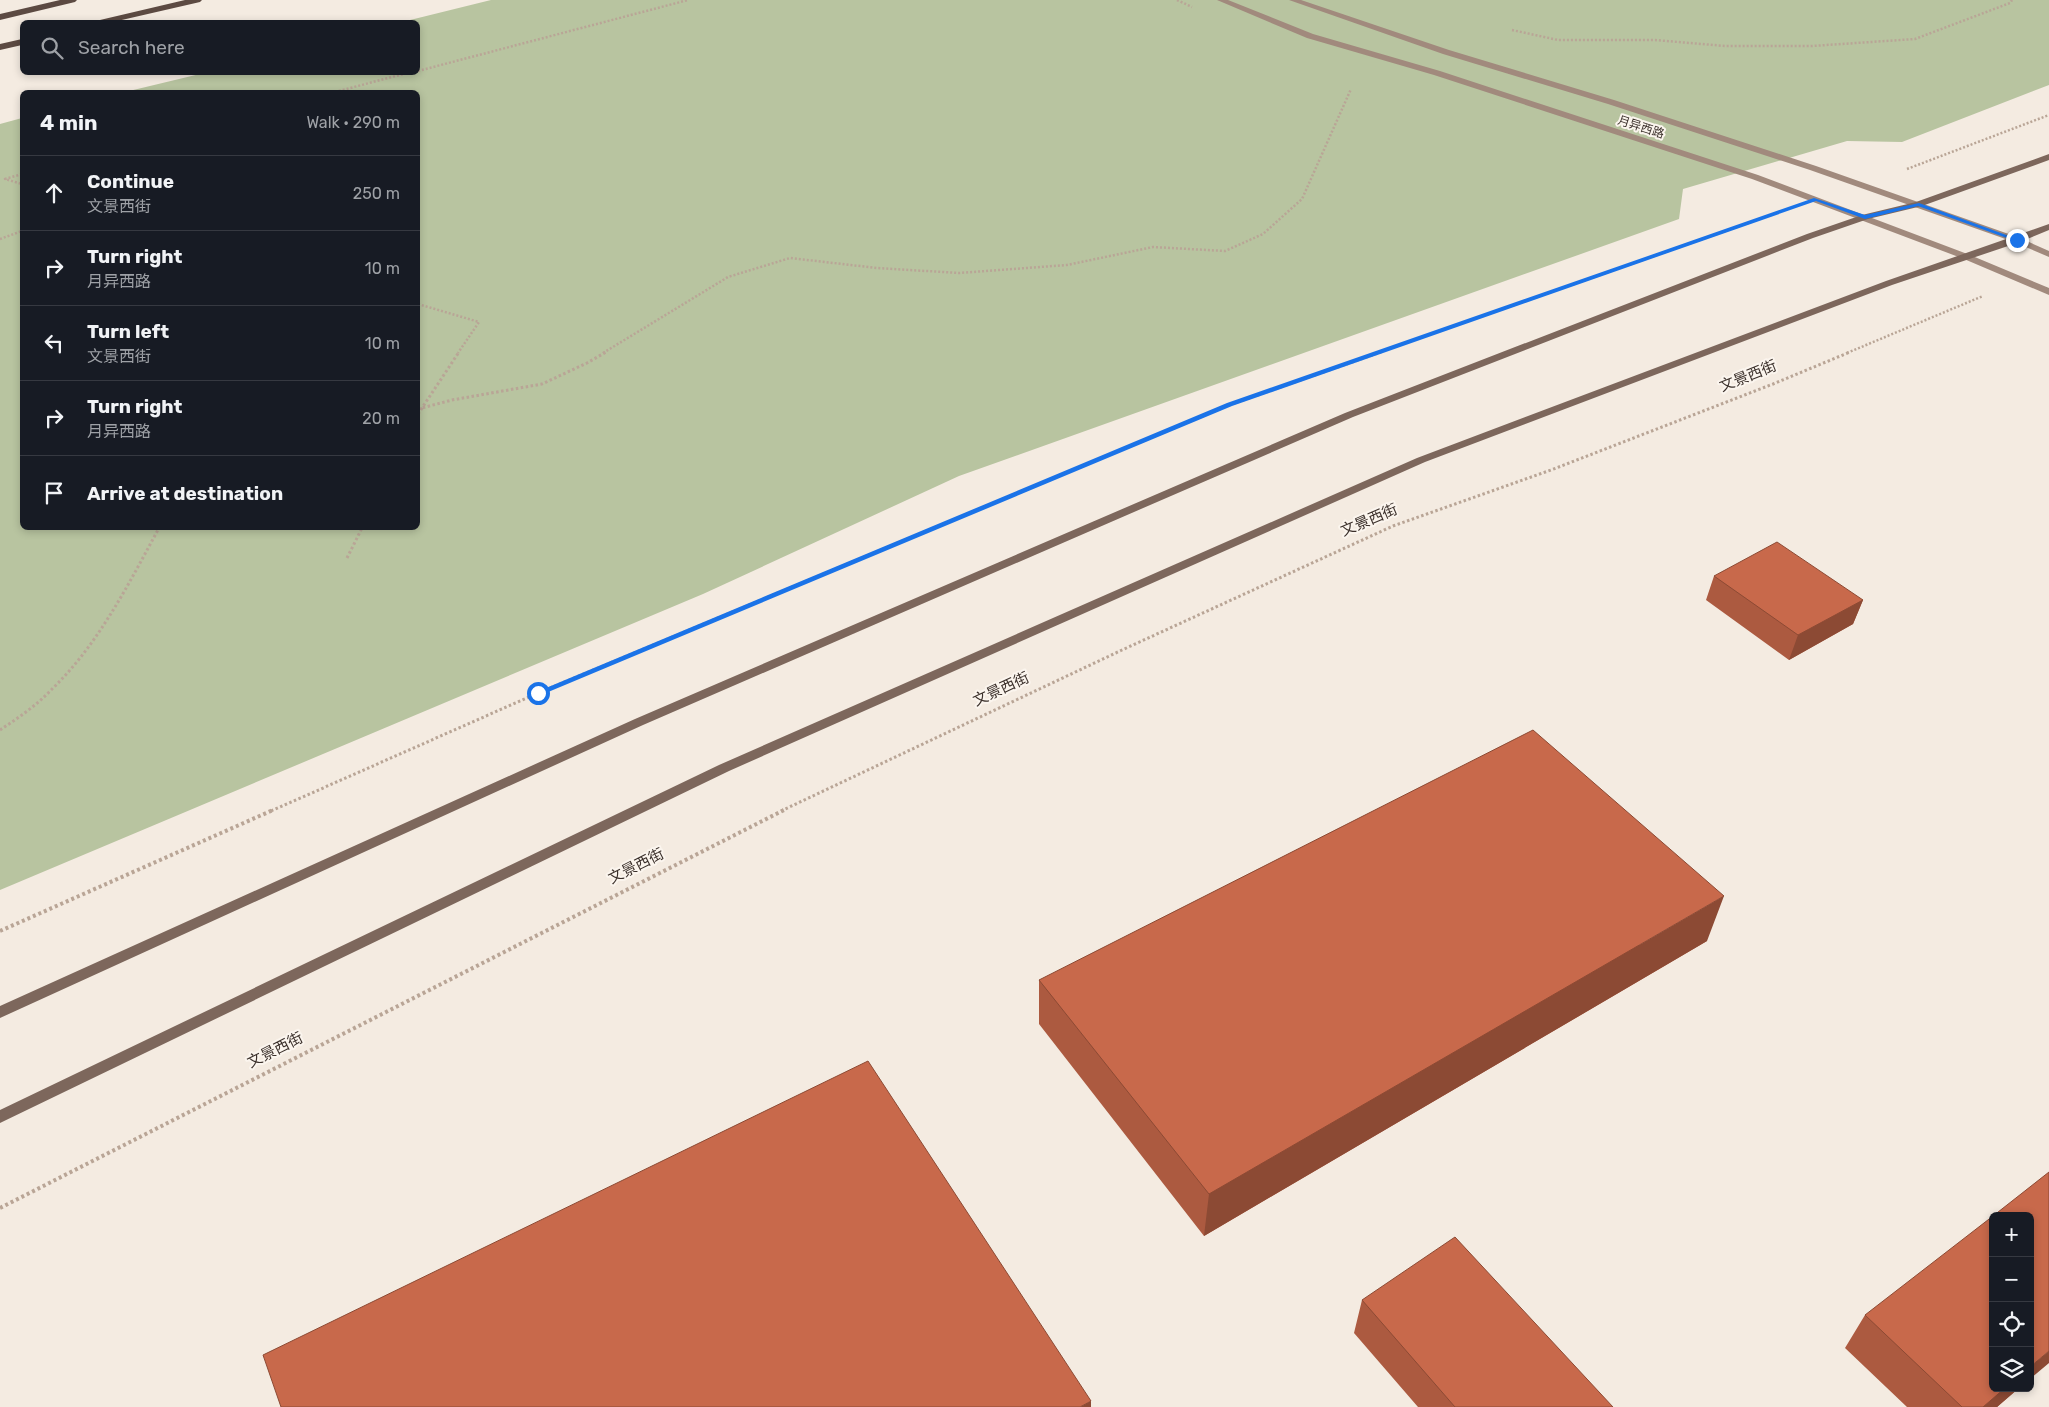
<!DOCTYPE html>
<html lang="en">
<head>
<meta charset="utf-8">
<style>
  :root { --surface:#171b24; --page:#242831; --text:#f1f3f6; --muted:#9ea1a6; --line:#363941 }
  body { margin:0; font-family:Rubik,"Noto Sans SC",sans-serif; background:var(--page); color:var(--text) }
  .controls { position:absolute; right:15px; bottom:15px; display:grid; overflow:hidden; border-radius:8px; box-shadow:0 2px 8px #0003 }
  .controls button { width:45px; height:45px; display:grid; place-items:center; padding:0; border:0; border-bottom:1px solid var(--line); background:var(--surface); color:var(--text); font:25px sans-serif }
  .stop { position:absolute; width:15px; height:15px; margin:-11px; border:4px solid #1a73e8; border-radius:50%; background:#fff }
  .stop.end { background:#1a73e8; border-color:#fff; box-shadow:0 1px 5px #0008 }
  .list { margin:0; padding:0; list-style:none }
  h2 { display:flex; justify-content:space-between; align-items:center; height:65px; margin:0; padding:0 20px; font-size:21px }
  h2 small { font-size:16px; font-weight:400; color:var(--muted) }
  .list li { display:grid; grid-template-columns:32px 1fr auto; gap:15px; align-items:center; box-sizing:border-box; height:75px; padding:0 20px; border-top:1px solid var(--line) }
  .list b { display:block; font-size:19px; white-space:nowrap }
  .list p { margin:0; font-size:16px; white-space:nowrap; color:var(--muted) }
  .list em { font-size:16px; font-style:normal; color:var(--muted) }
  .icon { flex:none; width:28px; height:28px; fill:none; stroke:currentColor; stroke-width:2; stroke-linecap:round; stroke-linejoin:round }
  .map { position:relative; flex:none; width:2049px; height:1407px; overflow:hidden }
  .search { position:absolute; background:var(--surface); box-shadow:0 2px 8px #0003; left:20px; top:20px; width:400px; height:55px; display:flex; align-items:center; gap:12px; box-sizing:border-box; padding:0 18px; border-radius:8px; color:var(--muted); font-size:19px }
  .panel { position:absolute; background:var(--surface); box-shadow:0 2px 8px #0003; left:20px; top:90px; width:400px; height:440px; border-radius:8px }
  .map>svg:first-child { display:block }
  .green { fill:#b8c4a0 }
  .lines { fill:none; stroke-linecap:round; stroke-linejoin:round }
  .path-far2 { stroke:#b9a596; stroke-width:2.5; stroke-dasharray:2 2; stroke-linecap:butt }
  .path-far1 { stroke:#b9a596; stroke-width:3; stroke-dasharray:2.5 2.5; stroke-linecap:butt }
  .path { stroke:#b9a596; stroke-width:4; stroke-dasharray:3 3; stroke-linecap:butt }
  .secondary { fill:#a18a7d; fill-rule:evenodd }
  .primary { fill:#7d675c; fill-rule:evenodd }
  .highway { fill:#5c4a42; fill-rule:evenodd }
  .wall { fill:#ac5a40 }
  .shaded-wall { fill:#8c4a34 }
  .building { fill:#c8694b; stroke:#8c4a34 }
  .route { fill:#1a73e8 }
  .labels { text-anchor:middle; stroke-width:4; stroke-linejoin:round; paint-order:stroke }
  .far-street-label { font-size:12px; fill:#3b302b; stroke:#fbf5ee }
  .street-label { font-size:15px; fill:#3b302b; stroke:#fbf5ee }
</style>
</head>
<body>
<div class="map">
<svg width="2049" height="1407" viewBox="0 0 2049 1407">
  <rect width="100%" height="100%" fill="#f4ebe1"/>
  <path class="green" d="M491,0H2049V85L1902,142L1847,141L1683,189L1679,219L959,476L703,594L0,890V124L22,118V528H418V92H125L204,73L418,72V22H402Z"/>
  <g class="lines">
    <path class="path-far2" d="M1177,0L1192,7
      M1512,30L1558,40H1655L1725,46H1812L1915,39L2010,3L2012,0
      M418,71L688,0
      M335,92L411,72
      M1907,169L2049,115
      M22,174L5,179L22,184
      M0,239L22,231
      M418,304L479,322L458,353
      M603,353L728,277L790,258L877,268L959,273L1067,265L1153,247L1225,251L1263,234L1302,199L1351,89
      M1377,353L1771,215
      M1847,353L1983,296"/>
    <path class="path-far1" d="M418,409L452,400L542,384L587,363L606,352
      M418,414L459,352
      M347,558L362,528
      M0,730C18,718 36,706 51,690C98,645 128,585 159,528
      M271,811L538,693L1229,405L1381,352
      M781,811L1122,650L1393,526L1551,470L1773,384L1850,352"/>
    <path class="path" d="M0,931L273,810
      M0,1208L784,810"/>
    <path class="secondary" d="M1217,0H1228L1313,34L1440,71L1758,175L1970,255L2049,288V295L1964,259L1752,179L1434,75L1307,38Z
      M1289,0H1301L1449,50L1614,100L1816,166L2020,238L2049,251V257L2014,242L1810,170L1608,104L1443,54Z"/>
    <path class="primary" d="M2049,154V160L1922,206L1868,219L1813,238L1353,417L643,725L0,1018V1006L635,719L1345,413L1807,234L1862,215L1916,202Z
      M2049,224V230L2020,242L1892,285L1425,462L729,771L0,1123V1110L719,765L1417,458L1886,281Z"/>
    <path class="highway" d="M60,0H77L75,2L0,20V14Z
      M185,0H202L200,2L113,22H98L100,20Z
      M22,39V45L0,50V44Z"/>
  </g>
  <path class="wall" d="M1714,576L1863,600L1853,624L1789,660L1706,600Z
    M1707,941L1204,1236L1039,1024V980Z
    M1362,1300L1613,1407H1418L1354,1333Z
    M1865,1315L1993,1388H2019L1997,1407H1907L1845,1348Z"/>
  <path class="shaded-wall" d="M1863,600L1853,624L1789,660L1798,635Z
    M1724,896L1707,941L1204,1236L1209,1194Z
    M2049,1351V1363L2030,1379V1367Z
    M2005,1388H2019L1997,1407H1983Z
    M1091,1401V1407H1080Z"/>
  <path class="building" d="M1777,542L1863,600L1798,635L1714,576Z
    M1533,730L1724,896L1209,1194L1039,980Z
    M868,1061L1091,1401L1080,1407H281L263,1355Z
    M2049,1172V1351L2030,1367V1216H1993Z
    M1993,1216V1388H2005L1983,1407H1962L1865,1315Z
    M1455,1237L1613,1407H1455L1362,1300Z"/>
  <path class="route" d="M1814,198L1865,215L1919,203L2020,240L2015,241L1918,206L1865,219L1816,201L1232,406L541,695L538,696L534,693L1227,403Z"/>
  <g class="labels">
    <g class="far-street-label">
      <text transform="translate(1641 127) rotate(18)" y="4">月异西路</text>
    </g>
    <g class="street-label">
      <text transform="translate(1748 376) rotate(-22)" y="5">文景西街</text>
      <text transform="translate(1369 520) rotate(-23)" y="5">文景西街</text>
      <text transform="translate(1001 689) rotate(-25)" y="5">文景西街</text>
      <text transform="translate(636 866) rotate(-27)" y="5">文景西街</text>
      <text transform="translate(275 1050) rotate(-27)" y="5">文景西街</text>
    </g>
  </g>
</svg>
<div class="controls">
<button>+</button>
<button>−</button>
<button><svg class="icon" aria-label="locate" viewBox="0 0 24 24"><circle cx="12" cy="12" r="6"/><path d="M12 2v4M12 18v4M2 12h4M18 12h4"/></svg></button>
<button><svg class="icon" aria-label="layers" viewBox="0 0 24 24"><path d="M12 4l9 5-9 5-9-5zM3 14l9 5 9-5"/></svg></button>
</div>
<div class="stop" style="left:538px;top:693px"></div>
<div class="stop end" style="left:2017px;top:240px"></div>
<div class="search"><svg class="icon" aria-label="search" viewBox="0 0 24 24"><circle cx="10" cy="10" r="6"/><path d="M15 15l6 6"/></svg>Search here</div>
<section class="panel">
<h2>4 min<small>Walk · 290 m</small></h2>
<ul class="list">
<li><svg class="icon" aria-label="ahead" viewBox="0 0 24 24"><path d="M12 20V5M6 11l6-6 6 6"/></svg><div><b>Continue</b><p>文景西街</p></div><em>250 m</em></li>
<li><svg class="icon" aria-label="right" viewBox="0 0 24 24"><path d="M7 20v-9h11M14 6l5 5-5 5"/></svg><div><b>Turn right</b><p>月异西路</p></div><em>10 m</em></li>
<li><svg class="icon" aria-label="left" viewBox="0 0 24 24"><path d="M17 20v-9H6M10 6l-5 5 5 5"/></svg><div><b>Turn left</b><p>文景西街</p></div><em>10 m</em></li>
<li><svg class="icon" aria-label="right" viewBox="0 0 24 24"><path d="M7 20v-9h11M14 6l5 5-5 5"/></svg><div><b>Turn right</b><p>月异西路</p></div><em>20 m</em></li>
<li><svg class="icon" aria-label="arrive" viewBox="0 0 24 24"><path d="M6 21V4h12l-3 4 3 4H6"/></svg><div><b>Arrive at destination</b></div></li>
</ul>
</section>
</div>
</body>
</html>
